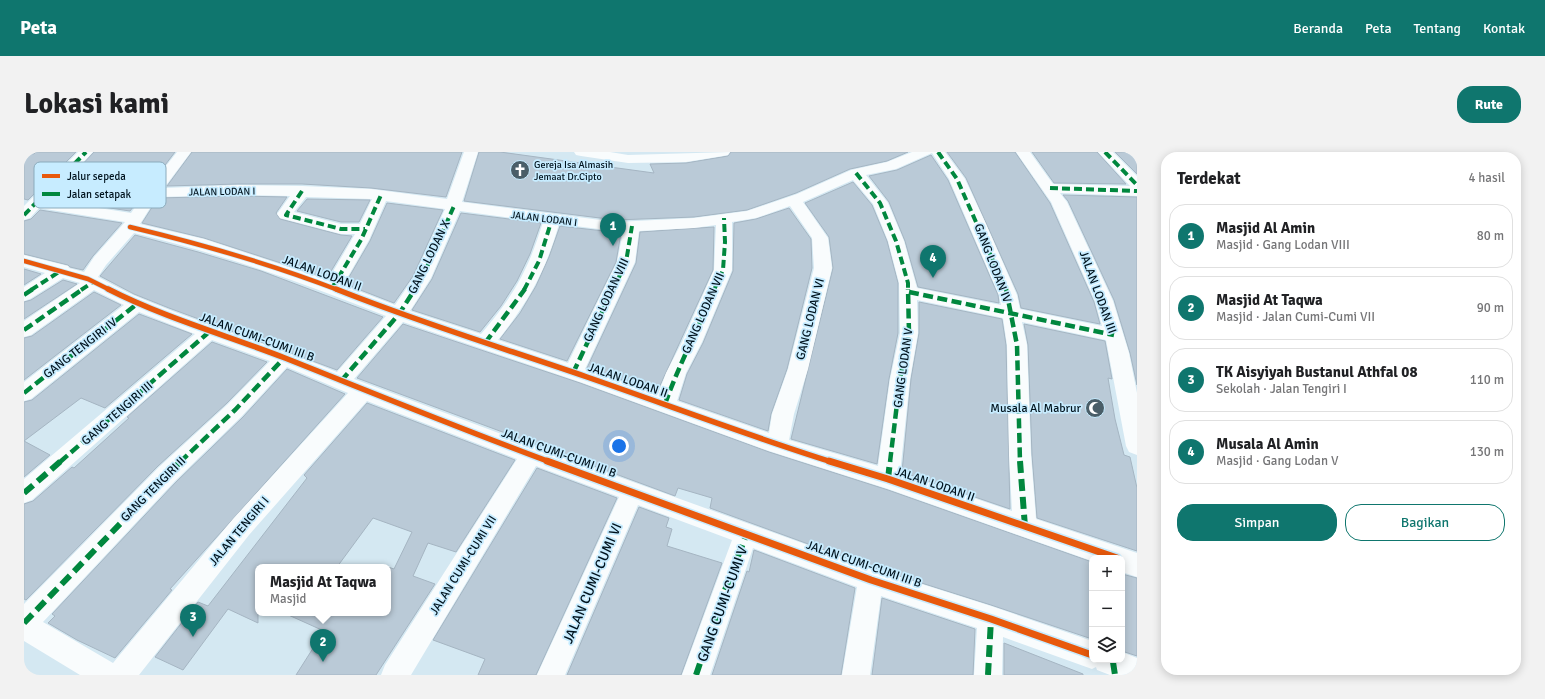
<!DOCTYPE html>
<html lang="id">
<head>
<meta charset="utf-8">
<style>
  :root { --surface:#fff; --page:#f2f2f2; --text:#202124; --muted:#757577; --line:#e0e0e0; --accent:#0f766e }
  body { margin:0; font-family:Signika,sans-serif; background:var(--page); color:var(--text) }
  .controls { position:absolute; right:12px; bottom:12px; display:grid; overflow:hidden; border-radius:8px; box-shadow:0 2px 10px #0003 }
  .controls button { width:36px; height:36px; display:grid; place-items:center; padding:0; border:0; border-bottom:1px solid var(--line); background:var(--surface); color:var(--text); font:20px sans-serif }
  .you { position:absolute; left:595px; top:294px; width:14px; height:14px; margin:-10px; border:3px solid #fff; border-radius:50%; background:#1a73e8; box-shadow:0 0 0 6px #1a73e833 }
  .badge { display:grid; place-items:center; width:26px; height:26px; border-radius:50%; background:var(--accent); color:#fff; font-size:13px; font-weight:700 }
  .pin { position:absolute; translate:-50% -33px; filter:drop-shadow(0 1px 2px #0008) }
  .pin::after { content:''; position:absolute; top:21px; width:14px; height:12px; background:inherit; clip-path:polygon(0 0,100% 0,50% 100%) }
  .popup { position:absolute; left:231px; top:412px; width:136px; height:52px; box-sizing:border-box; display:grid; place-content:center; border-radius:8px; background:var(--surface); filter:drop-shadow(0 1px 3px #0005); font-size:13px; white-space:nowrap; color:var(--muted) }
  .popup b { font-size:15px; color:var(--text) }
  .popup::after { content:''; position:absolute; left:50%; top:100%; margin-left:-8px; border:8px solid transparent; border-top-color:var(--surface) }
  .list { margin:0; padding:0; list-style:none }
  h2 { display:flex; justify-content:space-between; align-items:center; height:52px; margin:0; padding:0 16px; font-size:17px }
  h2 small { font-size:13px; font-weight:400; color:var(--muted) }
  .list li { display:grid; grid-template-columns:26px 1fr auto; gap:12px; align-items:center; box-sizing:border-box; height:64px; margin:0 8px 8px; padding:0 8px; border:1px solid var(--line); border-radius:16px }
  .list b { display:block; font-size:15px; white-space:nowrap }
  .list p { margin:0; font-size:13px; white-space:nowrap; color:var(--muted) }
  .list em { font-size:13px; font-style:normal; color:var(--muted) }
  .actions { display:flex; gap:8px; padding:12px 16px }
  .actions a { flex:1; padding:9px 0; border:1px solid var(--accent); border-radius:16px; text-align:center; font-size:14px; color:var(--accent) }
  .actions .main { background:var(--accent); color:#fff }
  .icon { flex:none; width:22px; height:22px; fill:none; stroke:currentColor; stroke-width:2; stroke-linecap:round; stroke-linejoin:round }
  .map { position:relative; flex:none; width:1113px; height:523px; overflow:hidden; border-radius:16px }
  header { display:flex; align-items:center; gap:24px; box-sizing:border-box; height:56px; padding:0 20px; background:var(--accent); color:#fff }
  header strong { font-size:19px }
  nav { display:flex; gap:22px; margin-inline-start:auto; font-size:14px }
  .intro { display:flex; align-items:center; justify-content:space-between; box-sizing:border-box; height:96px; padding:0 24px }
  h1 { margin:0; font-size:28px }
  .button { padding:10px 18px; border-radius:16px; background:var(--accent); color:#fff; font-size:14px; font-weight:700 }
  main { display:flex; gap:24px; padding:0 24px }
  aside { flex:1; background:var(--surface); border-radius:16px; box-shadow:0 2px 10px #0003 }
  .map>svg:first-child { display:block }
  .building { fill:#bacad7; stroke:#a5b5c2 }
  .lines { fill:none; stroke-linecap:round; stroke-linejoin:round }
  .street { fill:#f9fcfd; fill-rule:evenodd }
  .quiet-far2 { stroke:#00873e; stroke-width:4; stroke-dasharray:8 4; stroke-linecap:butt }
  .quiet-far1 { stroke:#00873e; stroke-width:4.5; stroke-dasharray:10 4.5; stroke-linecap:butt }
  .quiet { stroke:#00873e; stroke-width:6; stroke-dasharray:12 6; stroke-linecap:butt }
  .cycleway-far2-casing { stroke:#c7ecff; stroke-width:6 }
  .cycleway-far1-casing { stroke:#c7ecff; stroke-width:8 }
  .cycleway-casing { stroke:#c7ecff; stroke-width:10 }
  .cycleway-far2 { stroke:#e8590c; stroke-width:4.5 }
  .cycleway-far1 { stroke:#e8590c; stroke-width:5.5 }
  .cycleway { stroke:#e8590c; stroke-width:7 }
  .labels { text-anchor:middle; stroke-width:3.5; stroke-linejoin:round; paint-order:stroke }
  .far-poi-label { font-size:10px; fill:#00131e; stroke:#c7ecff; text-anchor:start }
  .far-street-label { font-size:10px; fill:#00131e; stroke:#c7ecff }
  .street-label { font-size:12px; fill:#00131e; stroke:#c7ecff }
  .poi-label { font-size:12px; fill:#00131e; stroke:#c7ecff; text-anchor:end }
  .near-street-label { font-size:14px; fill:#00131e; stroke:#c7ecff }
  .key { fill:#c7ecff; stroke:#8babbc; stroke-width:1 }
  .key-label { font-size:11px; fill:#00131e }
</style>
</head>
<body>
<header>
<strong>Peta</strong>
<nav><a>Beranda</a><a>Peta</a><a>Tentang</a><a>Kontak</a></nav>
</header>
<div class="intro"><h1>Lokasi kami</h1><a class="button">Rute</a></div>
<main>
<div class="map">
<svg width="1113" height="523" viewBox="0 0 1113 523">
  <rect width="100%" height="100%" fill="#d4e8f2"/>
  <path class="building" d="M0,0L10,2L12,0H52L4,48L0,47Z
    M70,0H151L106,59L26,47Z
    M168,0H438L422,45L347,36L278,32H214L143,34Z
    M455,0H476L630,21L626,12L662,11L704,4L707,0H884L863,9L826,17L772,41L723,58L670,65L592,68L440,49Z
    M923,0H991L1026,51L1070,150L1076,172L997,156L994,142L942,26Z
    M1008,0H1073L1102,32L1030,31Z
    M1091,0H1113V22Z
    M907,3L924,28L974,143L975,151L894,135L881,89L865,50L845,24L873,18Z
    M829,30L848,53L863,89L874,131V181L865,227L853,312L767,287L809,116L805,85L781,51Z
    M1039,43L1113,45V233L1106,201L1090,148L1044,49Z
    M214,44L263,45L252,61L256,67L317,83L328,84L303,126L180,86L118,71L134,46Z
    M283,47L346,48L335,70H317L273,59Z
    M363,51L419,58L389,124L370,151L321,132L346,89Z
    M765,56L787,87L788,116L763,217L747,262L744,279L655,248L663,222L679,191L709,119L710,71L732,67Z
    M16,58L98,71L69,104L59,118L46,115L44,113L0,102V69L7,67Z
    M437,61L517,71L506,102L493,129L477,154L456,180L388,158L408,127Z
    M536,74L597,81L592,110L543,209L476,187L496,161L512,134L525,105Z
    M690,75L689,118L633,240L563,216L612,111L616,80Z
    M111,83L174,100L237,119L359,165L313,218L145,156L110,142L76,124Z
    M0,117L17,122L0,133Z
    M39,128L53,132L0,167V150L7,148Z
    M70,140L97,153L0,228V186L8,184Z
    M895,150L978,167L982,193L986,357L878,320L887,227L895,181Z
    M115,162L168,182L81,256L57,246L0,289V250L8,248Z
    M379,172L556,231L745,300L864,338L1068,410V487L967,453L847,415L686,356L688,346L654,336L651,344L333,226Z
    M1000,172L1081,189L1088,227L1084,226L1091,267L1100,303L1106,305L1113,336V399L1013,366L1008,303L1004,193Z
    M188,190L243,210L203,251L134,314L2,448L0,447V352L9,349L48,315L50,316L105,266L103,265Z
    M263,217L321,242L146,437L148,438L91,506L53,488L24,471L31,464L28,462L152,330L219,265Z
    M343,251L491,308L432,400L404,391L389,424L411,432L352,523H272L300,479L260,461H364V415L370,417L388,380L349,366L313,415H234V471L204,457L159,518L131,505L174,450L184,454L283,326L280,323Z
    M0,289L26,303L0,325Z
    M513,316L593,346L512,523H454L461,507L409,488Z
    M615,355L645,366L642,375L648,377L643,394L698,411L657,523H543Z
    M730,398L831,436L817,523H688L723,419L725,420Z
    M1098,422L1113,426V504L1098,499Z
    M858,446L951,477L949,523H848Z
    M980,491L1059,522V523H980Z"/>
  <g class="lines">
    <path class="street" d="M54,0H69L23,48L107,61L123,38L153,0H167L140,36L214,33L278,34L347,37L423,47L440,0H454L438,50L592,70L670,66L723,59L773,42L827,18L863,10L888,0H921L941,27L962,72L993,143L996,157L1078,174L1071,149L1027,50L992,0H1006L1029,32L1106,34L1074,0H1089L1113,24V44L1036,41L1043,50L1089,149L1105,201L1113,241V303L1105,300L1102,294L1082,188L998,170L1003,193L1007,303L1012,367L1113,401V425L1098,420V406H1068V409L864,337L745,299L556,230L379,170L330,227L515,296L847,416L967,454L1068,489V508H1098V500L1113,506V523H1086L1073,518L1072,515L1068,517L979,485L978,523H950L953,476L857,444L846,523H818L833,435L729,396L686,523H658L708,388L614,353L541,523H513L595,345L512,314L387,523H357L361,513L493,307L343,249L225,383L115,523H56L0,489V452L135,315L204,252L246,209L188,188L8,348L0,351V327L171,182L115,160L7,247L0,249V230L100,153L70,138L7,183L0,185V169L56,131L39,126L6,147L0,149V135L21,121L0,115V103L44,114L45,116L60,120L70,105L101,70L15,56L6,66L0,68V54ZM908,1L925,27L975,143L977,153L893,136L880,89L864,51L842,23L872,17ZM829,28L849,52L864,89L875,131L876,181L866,227L854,314L765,288L770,262L784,217L808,116L804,86L779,50ZM214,43L266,44L253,62L256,66L317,82H331L304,128L180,87L116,72L133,45ZM282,45L347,47H348L336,72H317L270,60ZM362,49L421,57L390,125L371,153L319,133L345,88ZM766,54L788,86L790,116L764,217L748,262L745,281L653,249L662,221L678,190L708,118V70L732,66ZM436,59L519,70C504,119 490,143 457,182L386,159L407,126ZM535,72L599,80L593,110L544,211L474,188C505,149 521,120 535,72ZM692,73L690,118L658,190L642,221L634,242L561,217L611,110L615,79L670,76ZM110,81C198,102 279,131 362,164L313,220C250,194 184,174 121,148C105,142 90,133 74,125L82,113ZM893,148L979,166L983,193L985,303L988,359L876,321L886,227L894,181ZM263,215L324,241L209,367L89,511L19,470L151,329L218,264Z
      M550,0H586L604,3L706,0L704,3L699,4L662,10L604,11L557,4L552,3Z"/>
    <path class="quiet-far2" d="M914,0L933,27L982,138
      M1081,0L1113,33
      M832,21L856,51L872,89L884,131V138
      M1026,36L1113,39
      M278,39L262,63L317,77H341
      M0,63L62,0
      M308,136L337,88L357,43
      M7,138L38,118
      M57,138L69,130
      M390,138L398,126L430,54
      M500,138L515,109L528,67
      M589,138L602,110L608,74
      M690,138L699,118L701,90L700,66"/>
    <path class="quiet-far1" d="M982,137L993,193L996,310
      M885,140L1090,183
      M0,143L9,137
      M0,178L59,137
      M461,191L501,137
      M549,221L589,137
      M317,229L375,162L391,137
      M0,241L113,152
      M641,252C655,213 674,176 691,137
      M36,310L185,180
      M156,310L211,258L260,206
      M866,310L876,227L885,181L884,137"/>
    <path class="quiet" d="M996,309L1001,375
      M864,327L866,309
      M0,341L37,309
      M0,471L157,309
      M1089,510L1091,523
      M672,523L701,438L723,381
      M964,523L967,467"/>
    <g class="cycleway-far2-casing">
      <path id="cycleway-far2" d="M106,75C177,92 247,112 314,138
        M0,109L64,127L86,138"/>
    </g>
    <g class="cycleway-far1-casing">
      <path id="cycleway-far1" d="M84,137C141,166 202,183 261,206C349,241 437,277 526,310
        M312,137C394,170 479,196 563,225C644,253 725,284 808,310"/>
    </g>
    <g class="cycleway-casing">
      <path id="cycleway" d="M523,309L847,428L967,467L1068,503
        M805,309L864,327L1093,406"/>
    </g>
    <use href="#cycleway-far2" class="cycleway-far2"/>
    <use href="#cycleway-far1" class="cycleway-far1"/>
    <use href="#cycleway" class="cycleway"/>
  </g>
  <defs>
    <g id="church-disc" transform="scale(1)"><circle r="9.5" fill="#4a5e68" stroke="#c7ecff"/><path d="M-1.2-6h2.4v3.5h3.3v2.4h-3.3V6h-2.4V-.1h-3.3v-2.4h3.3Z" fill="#fff"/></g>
    <g id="mosque-disc" transform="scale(1)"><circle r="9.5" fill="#4a5e68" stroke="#c7ecff"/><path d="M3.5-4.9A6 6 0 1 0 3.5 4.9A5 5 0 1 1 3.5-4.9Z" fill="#fff"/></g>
  </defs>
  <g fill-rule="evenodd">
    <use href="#church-disc" x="496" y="18"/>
    <use href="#mosque-disc" x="1071" y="256"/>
  </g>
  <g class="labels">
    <g class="far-poi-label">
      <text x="510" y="16">Gereja Isa Almasih<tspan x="510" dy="12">Jemaat Dr.Cipto</tspan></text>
    </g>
    <g class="far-street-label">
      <text transform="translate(198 39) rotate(-1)" y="4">JALAN LODAN I</text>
      <text transform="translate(520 66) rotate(7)" y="4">JALAN LODAN I</text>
    </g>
    <g class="street-label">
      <text transform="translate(405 105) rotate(-64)" y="4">GANG LODAN X</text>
      <text transform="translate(969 111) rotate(69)" y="4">GANG LODAN IV</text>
      <text transform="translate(298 121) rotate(20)" y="4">JALAN LODAN II</text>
      <text transform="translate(1074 140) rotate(70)" y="4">JALAN LODAN III</text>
      <text transform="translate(582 148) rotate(-65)" y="4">GANG LODAN VIII</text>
      <text transform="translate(679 161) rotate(-66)" y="4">GANG LODAN VII</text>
      <text transform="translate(786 167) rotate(-76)" y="4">GANG LODAN VI</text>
      <text transform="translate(233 185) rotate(20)" y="4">JALAN CUMI-CUMI III B</text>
      <text transform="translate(56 196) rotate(-38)" y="4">GANG TENGIRI IV</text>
      <text transform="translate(879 216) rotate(-82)" y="4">GANG LODAN V</text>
      <text transform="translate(604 228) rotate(19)" y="4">JALAN LODAN II</text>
      <text transform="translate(93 261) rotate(-41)" y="4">GANG TENGIRI III</text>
      <text transform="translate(535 301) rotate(20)" y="4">JALAN CUMI-CUMI III B</text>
      <text transform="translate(911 332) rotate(19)" y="4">JALAN LODAN II</text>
      <text transform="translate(129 337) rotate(-45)" y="4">GANG TENGIRI II</text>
      <text transform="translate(215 379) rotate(-50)" y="4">JALAN TENGIRI I</text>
      <text transform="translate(840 412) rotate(19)" y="4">JALAN CUMI-CUMI III B</text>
      <text transform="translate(439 413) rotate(-58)" y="4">JALAN CUMI-CUMI VII</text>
    </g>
    <g class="poi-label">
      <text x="1057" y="260">Musala Al Mabrur</text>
    </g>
    <g class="near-street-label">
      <text transform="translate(568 431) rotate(-67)" y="5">JALAN CUMI-CUMI VI</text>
      <text transform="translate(698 452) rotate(-70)" y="5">GANG CUMI-CUMI V</text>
    </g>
  </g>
  <rect x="10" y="10" width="132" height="46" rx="6" class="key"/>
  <rect x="18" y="22" width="18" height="4" fill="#e8590c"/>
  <rect x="18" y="40" width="18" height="4" fill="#00873e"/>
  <g class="key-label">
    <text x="43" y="28">Jalur sepeda</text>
    <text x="43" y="46">Jalan setapak</text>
  </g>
</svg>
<div class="controls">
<button>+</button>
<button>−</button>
<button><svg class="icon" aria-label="layers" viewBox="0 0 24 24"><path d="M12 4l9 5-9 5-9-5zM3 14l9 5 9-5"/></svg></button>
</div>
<div class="you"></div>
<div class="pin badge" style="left:589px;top:94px">1</div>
<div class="pin badge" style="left:299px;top:510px">2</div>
<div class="popup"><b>Masjid At Taqwa</b>Masjid</div>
<div class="pin badge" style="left:169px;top:485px">3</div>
<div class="pin badge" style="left:909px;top:126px">4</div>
</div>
<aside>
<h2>Terdekat<small>4 hasil</small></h2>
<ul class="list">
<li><span class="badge">1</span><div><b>Masjid Al Amin</b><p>Masjid · Gang Lodan VIII</p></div><em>80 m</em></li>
<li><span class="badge">2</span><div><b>Masjid At Taqwa</b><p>Masjid · Jalan Cumi-Cumi VII</p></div><em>90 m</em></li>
<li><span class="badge">3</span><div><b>TK Aisyiyah Bustanul Athfal 08</b><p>Sekolah · Jalan Tengiri I</p></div><em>110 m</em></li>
<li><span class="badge">4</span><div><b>Musala Al Amin</b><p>Masjid · Gang Lodan V</p></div><em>130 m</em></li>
</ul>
<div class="actions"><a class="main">Simpan</a><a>Bagikan</a></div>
</aside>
</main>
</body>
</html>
